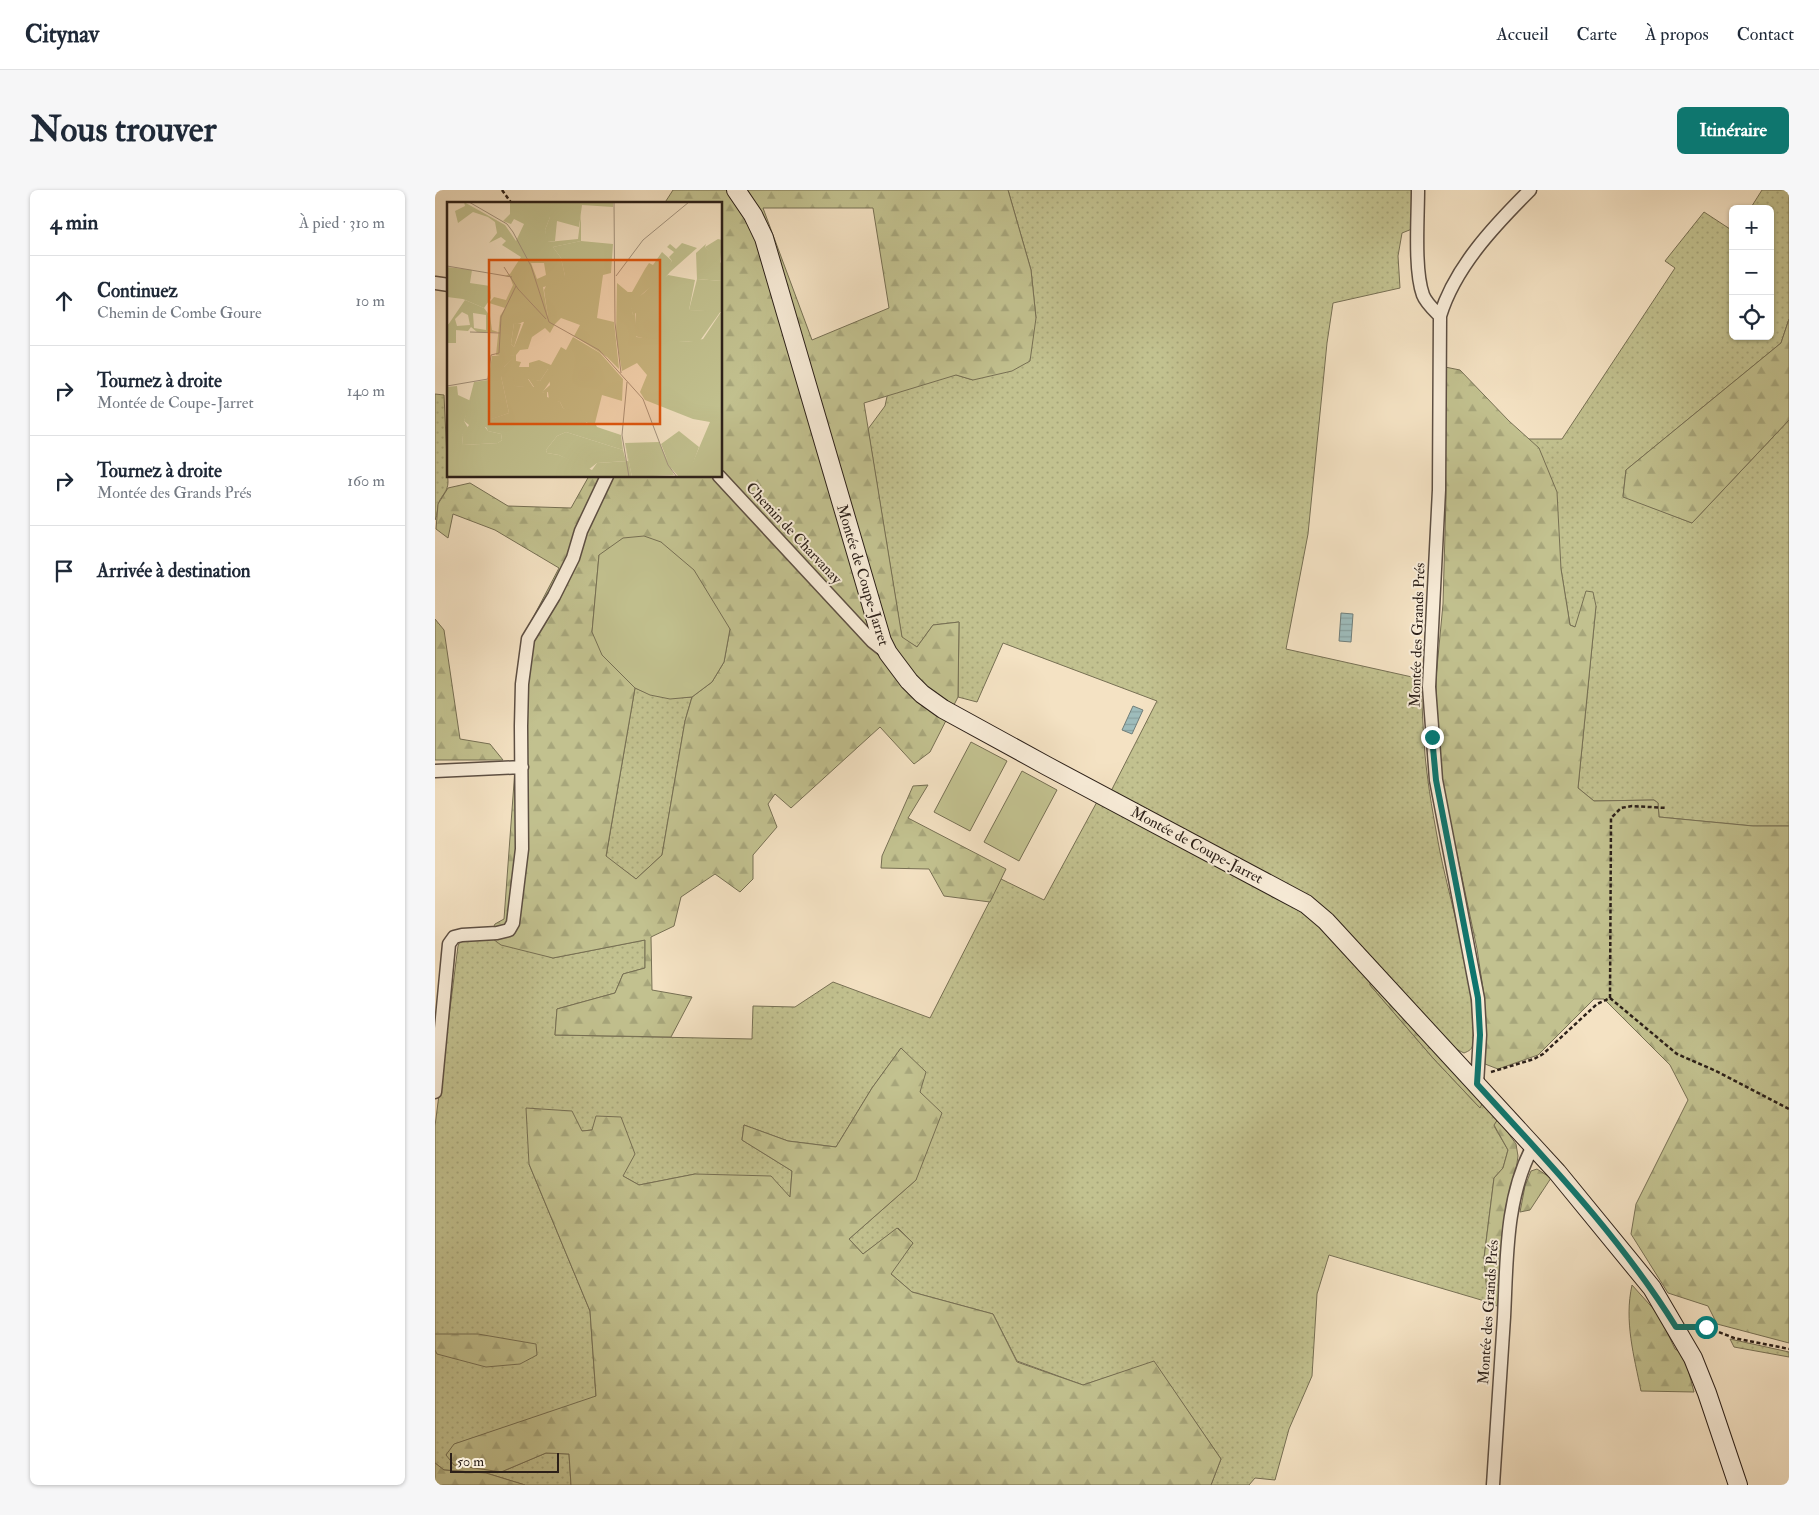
<!DOCTYPE html>
<html lang="fr">
<head>
<meta charset="utf-8">
<style>
  :root { --surface:#fff; --page:#f6f6f7; --text:#1f2937; --muted:#747a83; --line:#e0e1e3; --accent:#0f766e }
  body { margin:0; font-family:"IM FELL Double Pica",serif; background:var(--page); color:var(--text) }
  .controls { position:absolute; right:15px; top:15px; display:grid; overflow:hidden; border-radius:8px; box-shadow:0 1px 4px #0004 }
  .controls button { width:45px; height:45px; display:grid; place-items:center; padding:0; border:0; border-bottom:1px solid var(--line); background:var(--surface); color:var(--text); font:25px sans-serif }
  .scale { position:absolute; left:15px; bottom:12px; width:109px; box-sizing:border-box; padding-left:5px; border:2px solid #2c2019; border-top:0; font-size:14px; line-height:18px; white-space:nowrap; color:#2c2019; -webkit-text-stroke:4px #f8ecd8; paint-order:stroke }
  .stop { position:absolute; width:15px; height:15px; margin:-11px; border:4px solid #0f766e; border-radius:50%; background:#fff }
  .stop.end { background:#0f766e; border-color:#fff; box-shadow:0 1px 5px #0008 }
  .list { margin:0; padding:0; list-style:none }
  h2 { display:flex; justify-content:space-between; align-items:center; height:65px; margin:0; padding:0 20px; font-size:21px }
  h2 small { font-size:16px; font-weight:400; color:var(--muted) }
  .list li { display:grid; grid-template-columns:32px 1fr auto; gap:15px; align-items:center; box-sizing:border-box; height:90px; padding:0 20px; border-top:1px solid var(--line) }
  .list b { display:block; font-size:19px; white-space:nowrap }
  .list p { margin:0; font-size:16px; white-space:nowrap; color:var(--muted) }
  .list em { font-size:16px; font-style:normal; color:var(--muted) }
  .icon { flex:none; width:28px; height:28px; fill:none; stroke:currentColor; stroke-width:2; stroke-linecap:round; stroke-linejoin:round }
  .map { position:relative; flex:none; width:1354px; height:1295px; overflow:hidden; border-radius:8px }
  header { display:flex; align-items:center; gap:30px; box-sizing:border-box; height:70px; padding:0 25px; background:var(--surface); border-bottom:1px solid var(--line) }
  header strong { font-size:24px }
  nav { display:flex; gap:28px; margin-inline-start:auto; font-size:18px }
  .intro { display:flex; align-items:center; justify-content:space-between; box-sizing:border-box; height:120px; padding:0 30px }
  h1 { margin:0; font-size:35px }
  .button { padding:12px 22px; border-radius:8px; background:var(--accent); color:#fff; font-size:18px; font-weight:700 }
  main { display:flex; gap:30px; padding:0 30px }
  aside { flex:1; background:var(--surface); border-radius:8px; box-shadow:0 1px 4px #0004 }
  .map>svg:first-child { display:block }
  .green { fill:url(#green-dots); stroke:#777054 }
  .forest { fill:url(#forest-firs); stroke:#777054; fill-rule:evenodd }
  .pitch { fill:#c2c18f; stroke:#777054 }
  .water { fill:url(#water-rules); stroke:#707e7a }
  .lines { fill:none; stroke-linecap:round; stroke-linejoin:round }
  .street-casing { stroke:#5e5044; stroke-width:15 }
  .secondary-casing { stroke:#2c2019; stroke-width:20 }
  .path { stroke:#2c2019; stroke-width:2.5; stroke-dasharray:4 2.5; stroke-linecap:butt }
  .street { stroke:#f8ecd8; stroke-width:12 }
  .secondary { stroke:#f8ecd8; stroke-width:18 }
  .route { stroke:#0f766e; stroke-width:6 }
  .labels { text-anchor:middle; stroke-width:4; stroke-linejoin:round; paint-order:stroke }
  .street-label { font-size:15px; fill:#2c2019; stroke:#f8ecd8 }
  .inset-road { fill:none; stroke:#a4947f; stroke-width:1 }
  .view { fill:#df560d; fill-opacity:0.15; stroke:#df560d; stroke-width:2.5 }
  .inset-edge { fill:none; stroke:#2c2019; stroke-width:2.5 }
</style>
</head>
<body>
<header>
<strong>Citynav</strong>
<nav><a>Accueil</a><a>Carte</a><a>À propos</a><a>Contact</a></nav>
</header>
<div class="intro"><h1>Nous trouver</h1><a class="button">Itinéraire</a></div>
<main>
<aside>
<h2>4 min<small>À pied · 310 m</small></h2>
<ul class="list">
<li><svg class="icon" aria-label="ahead" viewBox="0 0 24 24"><path d="M12 20V5M6 11l6-6 6 6"/></svg><div><b>Continuez</b><p>Chemin de Combe Goure</p></div><em>10 m</em></li>
<li><svg class="icon" aria-label="right" viewBox="0 0 24 24"><path d="M7 20v-9h11M14 6l5 5-5 5"/></svg><div><b>Tournez à droite</b><p>Montée de Coupe-Jarret</p></div><em>140 m</em></li>
<li><svg class="icon" aria-label="right" viewBox="0 0 24 24"><path d="M7 20v-9h11M14 6l5 5-5 5"/></svg><div><b>Tournez à droite</b><p>Montée des Grands Prés</p></div><em>160 m</em></li>
<li><svg class="icon" aria-label="arrive" viewBox="0 0 24 24"><path d="M6 21V4h12l-3 4 3 4H6"/></svg><div><b>Arrivée à destination</b></div></li>
</ul>
</aside>
<div class="map">
<svg width="1354" height="1295" viewBox="0 0 1354 1295">
  <defs>
    <pattern id="green-dots" width="8" height="8" patternUnits="userSpaceOnUse" patternTransform="scale(1.25)"><rect width="8" height="8" fill="#c2c18f"/><path d="M2 2h.1M6 6h.1" fill="none" stroke="#a7a67b" stroke-width="1.8" stroke-linecap="round"/></pattern>
    <pattern id="forest-firs" width="22" height="20" patternUnits="userSpaceOnUse" patternTransform="scale(1.25)"><rect width="22" height="20" fill="#c2c18f"/><path d="M5 1l3.5 6h-7zM16 11l3.5 6h-7z" fill="#a7a67b"/></pattern>
    <pattern id="water-rules" width="6" height="5" patternUnits="userSpaceOnUse" patternTransform="scale(1.25)"><rect width="6" height="5" fill="#9ebcbb"/><path d="M0 2.5h6" fill="none" stroke="#88a1a0"/></pattern>
  </defs>
  <rect width="100%" height="100%" fill="#f4e2c3"/>
  <filter id="stains"><feTurbulence type="fractalNoise" baseFrequency=".004" numOctaves="4"/><feColorMatrix values="0 0 0 0 .2 0 0 0 0 .09 0 0 0 0 .02 0 0 0 .5 -.17"/></filter>
  <radialGradient id="worn" r=".72"><stop offset=".6" stop-color="#630" stop-opacity="0"/><stop offset="1" stop-color="#630" stop-opacity=".3"/></radialGradient>
  <path class="green" d="M573,0H978L977,39L967,43L963,66L965,98L898,113L892,153L873,344L851,459L986,489C987,514 988,540 990,565C993,597 999,630 1005,662C1018,725 1040,788 1038,853C1038,859 1034,861 1029,863L1021,859L933,763L896,728L675,603L722,511L568,453L542,512L523,507L524,432L498,435L482,457L467,448L433,239L450,216L456,188L476,171L538,190L601,128L596,80Z
    M1327,0H1354V129L1346,153L1191,280L1188,306L1257,333L1354,230V636H1318L1224,627L1223,613L1219,610L1159,611L1143,598L1161,416L1140,437L1135,435L1126,379L1093,249H1127L1240,78L1230,71L1269,22L1298,41V146H1335V19H1315Z
    M0,204L9,205L13,292C13,301 7,305 4,312C2,318 3,324 0,330Z
    M200,498C221,507 234,509 257,507L250,531L227,665L201,689L171,667Z
    M663,610L837,704L866,722L881,733L936,787L935,795L998,868L1044,917L1048,912L1063,929L1059,936L1073,960L1068,978L1059,988L1049,1068L1053,1112L894,1065L882,1104L877,1186L854,1239L840,1290L820,1288L814,1295H776L786,1269L719,1172L648,1195L582,1171L558,1124L477,1102L455,1083L478,1053L463,1038L428,1064L414,1049L481,990L485,902L466,858L437,898L401,957L353,951L309,935L307,950L357,981L355,1008L260,984L204,995L188,986L157,940L147,941L94,974L155,1121L161,1207L20,1254L11,1265L66,1282L111,1263L134,1264L136,1295H90L51,1283L9,1280L0,1273V936L23,756L25,751L54,746L118,768L210,750V778L188,784L180,803L122,819L120,845L317,849L318,816L360,817L398,792L495,828L566,689L609,710Z
    M1295,1149L1354,1162V1167L1299,1157Z"/>
  <path class="forest" d="M238,0H573L596,80L601,128L595,171L577,181L538,190L521,185L429,213L467,447L482,457L498,435L524,432L523,507L495,562L479,574L445,537L356,618L340,604L333,614L342,637L318,665V689L305,702L280,684L246,707L239,736L216,747L217,800L257,807L236,847L120,845L122,819L180,803L188,784L210,778V750L118,768L66,755L54,746L60,734L69,729L90,443L124,378L60,340L18,324L13,348L1,339L3,314L13,298L35,293L73,316L136,318L154,286H286V14H229ZM328,18H438L454,118L377,150ZM164,365L295,439L289,472L277,492L257,507L250,531L227,665L201,689L171,666L200,498L157,442Z
    M1354,129V230L1257,333L1188,307L1191,280L1346,153Z
    M1010,177L1025,180L1074,231L1104,258L1122,302L1126,379L1135,435L1140,437L1151,401L1158,402L1161,416L1143,598L1159,611L1219,610L1223,613L1224,627L1318,636H1354V1153L1282,1134L1273,1116L1233,1103L1196,1044L1201,1014L1253,910L1235,875L1169,809H1159L1103,865L1063,879L1050,874L1049,805L1042,759L1008,597L1002,536L1001,488L1008,414L1011,308L1009,207Z
    M0,429L9,440L25,549L55,554L68,570H0Z
    M493,595L473,628L571,679L555,712L509,706L494,679L446,678L447,666L478,596Z
    M936,787L1048,912L1045,918L998,868L935,795Z
    M466,858L491,882L485,902L507,923L481,990L414,1049L428,1064L462,1038L478,1053L456,1084L477,1102L558,1124L582,1172L648,1195L719,1171L786,1269L776,1295H136L134,1264L111,1263L66,1282L19,1275L11,1265L19,1254L161,1206L155,1121L94,974L91,918L137,921L147,941L157,940L161,926L186,927L200,964L188,986L204,995L260,984L336,986L355,1007L357,981L307,950L309,935L353,951L401,957L437,898Z
    M1063,929L1081,954L1083,966L1062,1116L1053,1112L1049,1068L1059,988L1068,978L1073,960L1059,935Z
    M1102,979L1116,988L1095,1020L1085,1022L1090,996L1096,981Z
    M1197,1095L1224,1125L1240,1159L1249,1164L1259,1202L1206,1201C1199,1166 1189,1131 1197,1095Z
    M0,1144H43L101,1154L102,1165L85,1174L51,1177L2,1164L0,1160Z
    M0,1273L9,1280L51,1283L90,1295H0Z"/>
  <path class="pitch" d="M209,346L226,352L259,380L295,439L289,472L277,492L257,507L235,509L215,505L200,498L167,465L157,442L164,365L188,348Z
    M536,552L572,571L535,641L499,622Z
    M587,581L622,600L584,671L549,652Z"/>
  <path class="water" d="M906,423L918,424L916,452L904,451Z
    M698,516L708,520L697,544L687,540Z"/>
  <g class="lines">
    <g class="street-casing">
      <path id="street" d="M983,0C983,28 979,80 988,105C991,113 999,120 1005,126
        M0,93L14,95
        M284,286L437,451L451,462
        M0,581L87,577
        M1042,894L1045,845L1043,809L1001,590L994,497L1004,300L1005,126C1020,77 1059,36 1095,0
        M0,902L14,754L19,747L27,745L62,743L74,740L78,733L87,659L86,536L87,494L93,449L119,406L138,368L146,341L172,286
        M1058,1295C1062,1239 1065,1183 1069,1127C1072,1070 1070,1008 1098,956"/>
    </g>
    <g class="secondary-casing">
      <path id="secondary" d="M301,0L318,25L329,48L447,451L453,463L474,491L487,504L508,519L612,576L871,714L891,731L1122,982L1217,1098L1258,1168L1272,1203L1303,1295"/>
    </g>
    <path class="path" d="M67,0L77,14
      M1175,808L1176,628L1186,618L1197,616L1232,618
      M1175,808L1242,864L1281,881L1354,919
      M1056,882L1099,869L1108,864L1162,814L1175,808
      M1259,1136L1271,1137L1299,1148L1354,1159"/>
    <use href="#street" class="street"/>
    <use href="#secondary" class="secondary"/>
  </g>
  <g class="lines">
    <path class="route" d="M997,547L1001,590L1043,808L1045,845L1042,894C1112,971 1186,1048 1241,1137H1271"/>
  </g>
  <g class="labels">
    <g class="street-label">
      <text transform="translate(359 343) rotate(47)" y="5">Chemin de Charvanay</text>
      <text transform="translate(428 385) rotate(73)" y="5">Montée de Coupe-Jarret</text>
      <text transform="translate(982 445) rotate(-88)" y="5">Montée des Grands Prés</text>
      <text transform="translate(762 655) rotate(28)" y="5">Montée de Coupe-Jarret</text>
      <text transform="translate(1053 1122) rotate(-86)" y="5">Montée des Grands Prés</text>
    </g>
  </g>
  <g transform="translate(12 12)">
    <rect width="275" height="275" fill="#f4e2c3"/>
    <path d="M90,0H166V5L135,3L132,25L110,19L108,39L100,40L98,28L103,15L90,9ZM134,39L166,42L164,71L156,73L150,116L167,120L172,167L160,155L127,134L133,123L114,116L108,122L101,115L97,88L100,82L118,74L114,56L106,45ZM259,42L258,45L275,62V79L250,77L249,51ZM215,50L225,59L212,77L193,94L221,73L248,78L242,108L274,109L252,140L209,139L187,134L189,111L186,113L180,90H185L198,67L202,61L206,63ZM0,65L25,68L23,81L43,84L44,96L37,106L16,97L0,95ZM0,121L9,128V141H0ZM67,121L74,122L67,145L64,142ZM126,135L153,151L176,177L175,199L155,193L148,221L144,223L116,206L113,200L102,198L101,190L94,191L103,183L101,167L93,179L81,177L87,186L68,184L54,174L62,211L45,217L50,220L59,218V222L43,220L37,224L41,229L54,232L55,238L51,241L16,243L15,233L22,223L17,219L27,180L41,178L45,154L69,153L57,165H82V161L92,158L104,163L114,145L119,148ZM232,229L252,245L241,275H232L223,265L214,242ZM119,230L176,248L179,259L150,261L141,268L112,253L100,251L99,248L110,234ZM212,240L227,273L185,275L178,241Z" fill="#c2c18f"/>
    <path d="M17,0L58,23L69,39L77,22L67,17L64,22L56,19L63,12V0H90V9H102L103,15L98,28L101,40L131,37L134,13V39L106,45L114,56L118,74L115,81L96,85L101,115L108,113V122L103,131L98,126L85,135L81,147L73,148L69,153V159L74,160L72,165H57L68,153L57,155L49,153L53,114L58,106L42,101L47,95L59,98L66,83L63,75L58,74L63,72L74,55L55,43L59,39L54,35L42,41L50,31L48,20L41,15L26,10L11,21L8,9L18,4ZM84,61H97L99,73L90,77ZM63,117L77,120L67,145L64,142L67,121ZM271,37L275,38L273,63L258,45ZM235,41L250,46L223,70L217,77L218,82L201,100L192,97L225,59L222,55L227,50L220,45L223,42L229,47ZM250,77L275,79V275L240,274L263,220L246,217L198,198L193,190L200,173L190,161L175,169L169,134L170,81L182,91L186,113L188,109L189,135L242,140L256,137L274,110L242,108ZM18,98L37,106L43,114L45,128L51,130H30L24,125L21,129L8,128L1,123ZM15,110L21,113L23,123L10,124L8,117ZM26,111L39,113V128L27,126ZM101,167L106,175L95,191L100,189V195L113,200L116,206L124,209L133,206L140,222L148,221L150,225L174,233L176,248L119,230L110,234L99,248L100,251L112,253L145,268L150,261L181,259L178,241L185,275H0V185L10,184L11,193L24,199L17,219L23,229L15,233L16,243L51,241L55,238L54,232L41,229L39,225L32,227L29,220H44V217L62,211L54,174L66,175L68,184L87,185L81,176L93,179ZM116,236L122,237L147,258L141,260L134,256L116,241Z" fill="#c2c18f" fill-rule="evenodd"/>
    <path d="M61 113a9 9 0 1 1 18 0a9 9 0 1 1-18 0Z" fill="#c2c18f"/>
    <path class="inset-road" d="M22,0L60,22L66,30L84,64L102,120L152,148L196,197L221,263L230,275M167,0L168,121L174,171M0,64L65,75M57,65L71,87L99,117M169,74L196,38L242,0M23,130L53,131M180,180L175,233L182,275M0,184L41,177L44,153L52,151L54,115L69,84"/>
    <path class="view" d="M42,58H213V222H42Z"/>
    <rect width="275" height="275" class="inset-edge"/>
  </g>
  <rect width="100%" height="100%" filter="url(#stains)"/>
  <rect width="100%" height="100%" fill="url(#worn)"/>
</svg>
<div class="controls">
<button>+</button>
<button>−</button>
<button><svg class="icon" aria-label="locate" viewBox="0 0 24 24"><circle cx="12" cy="12" r="6"/><path d="M12 2v4M12 18v4M2 12h4M18 12h4"/></svg></button>
</div>
<div class="scale">50 m</div>
<div class="stop" style="left:1271px;top:1137px"></div>
<div class="stop end" style="left:997px;top:547px"></div>
</div>
</main>
</body>
</html>
